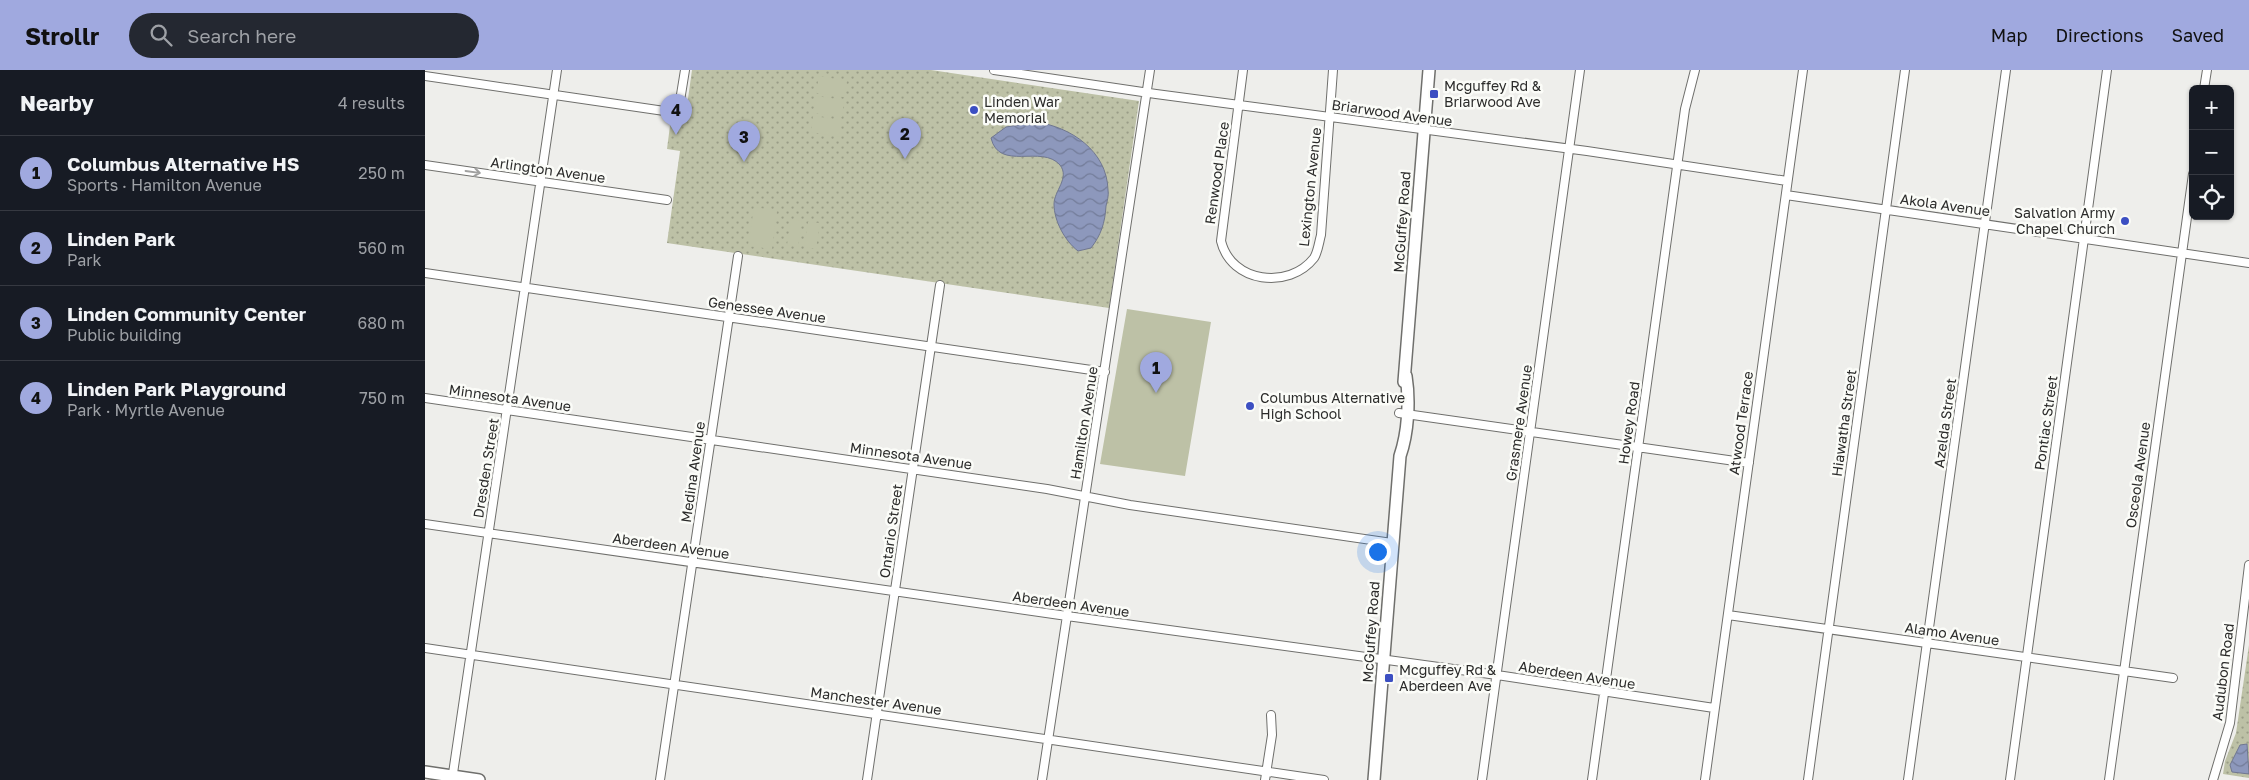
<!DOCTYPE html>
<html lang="en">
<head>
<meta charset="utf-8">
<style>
  :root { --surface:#171b24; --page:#242831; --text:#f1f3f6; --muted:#9ea1a6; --line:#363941; --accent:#a0a9df }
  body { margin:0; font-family:"Golos Text",sans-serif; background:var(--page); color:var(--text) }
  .controls { position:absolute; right:15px; top:15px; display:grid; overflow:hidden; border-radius:8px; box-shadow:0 1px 4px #0004 }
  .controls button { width:45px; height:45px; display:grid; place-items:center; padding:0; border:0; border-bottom:1px solid var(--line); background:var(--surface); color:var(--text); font:25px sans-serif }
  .you { position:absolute; left:952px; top:481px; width:18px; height:18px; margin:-12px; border:4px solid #fff; border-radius:50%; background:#1a73e8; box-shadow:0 0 0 8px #1a73e833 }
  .badge { display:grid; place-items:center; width:32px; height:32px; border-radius:50%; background:var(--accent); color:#111; font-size:16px; font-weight:700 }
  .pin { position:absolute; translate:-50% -41px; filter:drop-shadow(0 1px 2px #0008) }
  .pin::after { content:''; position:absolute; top:26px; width:18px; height:15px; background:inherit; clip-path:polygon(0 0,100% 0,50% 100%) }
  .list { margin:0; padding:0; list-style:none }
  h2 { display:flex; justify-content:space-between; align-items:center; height:65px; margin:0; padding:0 20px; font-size:21px }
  h2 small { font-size:16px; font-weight:400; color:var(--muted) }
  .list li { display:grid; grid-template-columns:32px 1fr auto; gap:15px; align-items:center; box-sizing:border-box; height:75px; padding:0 20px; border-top:1px solid var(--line) }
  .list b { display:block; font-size:19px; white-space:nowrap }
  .list p { margin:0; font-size:16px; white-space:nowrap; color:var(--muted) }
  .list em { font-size:16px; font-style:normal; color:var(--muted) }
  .icon { flex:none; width:28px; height:28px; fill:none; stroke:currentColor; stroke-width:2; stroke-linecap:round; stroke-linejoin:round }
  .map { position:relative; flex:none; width:1824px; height:710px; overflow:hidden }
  header { display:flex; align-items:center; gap:30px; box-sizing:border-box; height:70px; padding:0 25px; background:var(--accent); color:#111 }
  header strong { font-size:24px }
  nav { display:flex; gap:28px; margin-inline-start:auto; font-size:18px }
  .search { width:350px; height:45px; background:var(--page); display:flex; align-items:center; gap:12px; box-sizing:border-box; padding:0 18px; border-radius:28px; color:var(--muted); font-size:19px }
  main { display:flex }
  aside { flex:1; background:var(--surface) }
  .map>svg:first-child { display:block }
  .grass { fill:url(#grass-dots) }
  .pitch { fill:#bdc1a6 }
  .water { fill:url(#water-waves); stroke:#707790 }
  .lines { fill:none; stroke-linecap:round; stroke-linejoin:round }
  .street-casing { stroke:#6f6f6c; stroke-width:10 }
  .secondary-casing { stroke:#6f6f6c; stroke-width:14 }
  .street { stroke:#fff; stroke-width:8 }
  .secondary { stroke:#fff; stroke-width:11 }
  .oneway { stroke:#a0a09f }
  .poi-dot { fill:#3c4fc2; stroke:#fbfcf8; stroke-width:2 }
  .labels { text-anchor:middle; stroke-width:5; stroke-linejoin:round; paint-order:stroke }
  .poi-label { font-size:14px; fill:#2b2b2a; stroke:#fbfcf8; text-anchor:start }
  .street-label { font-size:14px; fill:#2b2b2a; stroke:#fbfcf8 }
</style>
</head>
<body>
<header>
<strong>Strollr</strong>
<div class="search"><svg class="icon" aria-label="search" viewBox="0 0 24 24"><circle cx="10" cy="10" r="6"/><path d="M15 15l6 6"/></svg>Search here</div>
<nav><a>Map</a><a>Directions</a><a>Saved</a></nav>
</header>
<main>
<aside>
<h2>Nearby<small>4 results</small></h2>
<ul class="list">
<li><span class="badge">1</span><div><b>Columbus Alternative HS</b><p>Sports · Hamilton Avenue</p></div><em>250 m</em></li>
<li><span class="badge">2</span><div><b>Linden Park</b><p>Park</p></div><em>560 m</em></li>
<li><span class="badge">3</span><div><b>Linden Community Center</b><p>Public building</p></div><em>680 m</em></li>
<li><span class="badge">4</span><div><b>Linden Park Playground</b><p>Park · Myrtle Avenue</p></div><em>750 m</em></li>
</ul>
</aside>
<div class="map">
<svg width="1824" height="710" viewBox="0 0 1824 710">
  <defs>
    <pattern id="grass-dots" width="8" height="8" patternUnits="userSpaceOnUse" patternTransform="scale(1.25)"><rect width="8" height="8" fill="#bdc1a6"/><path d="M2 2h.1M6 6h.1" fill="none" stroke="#9a9d87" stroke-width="1.8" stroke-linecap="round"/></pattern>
    <pattern id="water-waves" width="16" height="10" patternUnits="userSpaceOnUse" patternTransform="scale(1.25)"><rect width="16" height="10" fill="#8d98bc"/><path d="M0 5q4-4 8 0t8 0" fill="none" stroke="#737c99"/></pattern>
  </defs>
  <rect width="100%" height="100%" fill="#eeeeeb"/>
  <path class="grass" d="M267,0H506L714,31L684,238L242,173L255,81L242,79L246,48L260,50Z
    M1824,575V708L1798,704L1800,691L1811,663Z"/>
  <path class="pitch" d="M394,6L422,11L419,27L391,23Z
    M391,26L419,30L417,47L388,43Z
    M388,46L417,50L414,67L386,62Z
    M329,137L352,141L347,179L323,176Z
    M366,149L377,151L373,177L362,175Z
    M383,152L395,153L391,179L379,177Z
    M702,239L786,252L760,406L675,394Z"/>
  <path class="water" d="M611,52C646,57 682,81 683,120C684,126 682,131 681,136C680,153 676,165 666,178L653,181C640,171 629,151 629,134C629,121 645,108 635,95C617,74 574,102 566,68L581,57Z
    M1822,674L1824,704L1807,702L1805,695L1815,675Z"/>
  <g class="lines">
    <g class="street-casing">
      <path id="street" d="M569,0L731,24L1162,81L1362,111
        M818,0L796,171C806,213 864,220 889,188C893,182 894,172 896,165L908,0
        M0,6L253,43L260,0
        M1779,19L1782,0
        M0,95L242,130
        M1361,125L1824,193
        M0,203L680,302
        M0,328L622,419L705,435L967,473
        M974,343L1324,393
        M0,454L642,546L1072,605L1289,638
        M1303,545L1748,608
        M0,578L899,710
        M27,710L132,0
        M235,710L313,186
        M442,710L515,215
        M617,710L725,0
        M840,710L847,665L846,645
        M1057,710L1155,0
        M1167,710L1260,39L1270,0
        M1280,710L1378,0
        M1383,710L1480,0
        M1483,710L1581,0
        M1585,710L1682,0
        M1684,710L1768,104
        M1788,710L1805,653L1824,495"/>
    </g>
    <g class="secondary-casing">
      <path id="secondary" d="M979,312L1004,0
        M0,702L54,710
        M949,710L975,386C983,363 985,331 981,306"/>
    </g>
    <use href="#street" class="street"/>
    <use href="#secondary" class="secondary"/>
  </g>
  <defs><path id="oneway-shaft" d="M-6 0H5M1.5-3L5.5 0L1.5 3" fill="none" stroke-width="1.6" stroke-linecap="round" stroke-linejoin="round" transform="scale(1.25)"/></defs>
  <use class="oneway" href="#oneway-shaft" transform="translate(48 102) rotate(8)"/>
  <g class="poi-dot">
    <rect x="1004" y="19" width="10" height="10" rx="2.5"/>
    <circle cx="549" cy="40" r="5"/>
    <circle cx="1700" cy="151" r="5"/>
    <circle cx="825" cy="336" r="5"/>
    <rect x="959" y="603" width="10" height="10" rx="2.5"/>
  </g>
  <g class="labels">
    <g class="poi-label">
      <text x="1019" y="21">Mcguffey Rd &amp;<tspan x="1019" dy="16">Briarwood Ave</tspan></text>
      <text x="559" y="37">Linden War<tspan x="559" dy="16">Memorial</tspan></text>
      <text x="1690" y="148" text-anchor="end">Salvation Army<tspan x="1690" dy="16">Chapel Church</tspan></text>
      <text x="835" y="333">Columbus Alternative<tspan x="835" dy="16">High School</tspan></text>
      <text x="974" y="605">Mcguffey Rd &amp;<tspan x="974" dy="16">Aberdeen Ave</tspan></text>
    </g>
    <g class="street-label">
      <text transform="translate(967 43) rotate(8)" y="5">Briarwood Avenue</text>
      <text transform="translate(123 100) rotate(8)" y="5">Arlington Avenue</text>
      <text transform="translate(792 103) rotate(-82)" y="5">Renwood Place</text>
      <text transform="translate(885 117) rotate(-84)" y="5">Lexington Avenue</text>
      <text transform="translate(1520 135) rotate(8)" y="5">Akola Avenue</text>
      <text transform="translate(977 152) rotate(-86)" y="5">McGuffey Road</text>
      <text transform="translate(342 240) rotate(8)" y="5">Genessee Avenue</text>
      <text transform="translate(85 328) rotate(8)" y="5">Minnesota Avenue</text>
      <text transform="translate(659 353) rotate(-81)" y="5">Hamilton Avenue</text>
      <text transform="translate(1094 353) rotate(-82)" y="5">Grasmere Avenue</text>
      <text transform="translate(1204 353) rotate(-82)" y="5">Howey Road</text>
      <text transform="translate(1316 353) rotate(-82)" y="5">Atwood Terrace</text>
      <text transform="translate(1419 353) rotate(-82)" y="5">Hiawatha Street</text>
      <text transform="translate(1520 353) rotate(-82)" y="5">Azelda Street</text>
      <text transform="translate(1621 353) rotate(-82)" y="5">Pontiac Street</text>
      <text transform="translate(486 386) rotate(8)" y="5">Minnesota Avenue</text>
      <text transform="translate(61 398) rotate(-81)" y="5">Dresden Street</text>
      <text transform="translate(268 402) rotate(-82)" y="5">Medina Avenue</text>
      <text transform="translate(1713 405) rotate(-82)" y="5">Osceola Avenue</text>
      <text transform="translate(466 461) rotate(-82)" y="5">Ontario Street</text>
      <text transform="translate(246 476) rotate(8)" y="5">Aberdeen Avenue</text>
      <text transform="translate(646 534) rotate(8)" y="5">Aberdeen Avenue</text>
      <text transform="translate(946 562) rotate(-86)" y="5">McGuffey Road</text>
      <text transform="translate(1527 564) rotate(8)" y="5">Alamo Avenue</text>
      <text transform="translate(1798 602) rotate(-83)" y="5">Audubon Road</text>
      <text transform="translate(1152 605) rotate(9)" y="5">Aberdeen Avenue</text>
      <text transform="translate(451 631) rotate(8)" y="5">Manchester Avenue</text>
    </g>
  </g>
</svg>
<div class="controls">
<button>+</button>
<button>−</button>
<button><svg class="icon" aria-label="locate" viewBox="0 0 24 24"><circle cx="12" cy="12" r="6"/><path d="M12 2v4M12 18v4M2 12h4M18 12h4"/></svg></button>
</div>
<div class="you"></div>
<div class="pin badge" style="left:731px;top:323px">1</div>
<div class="pin badge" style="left:480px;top:89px">2</div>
<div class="pin badge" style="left:319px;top:92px">3</div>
<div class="pin badge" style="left:251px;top:65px">4</div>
</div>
</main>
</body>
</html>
